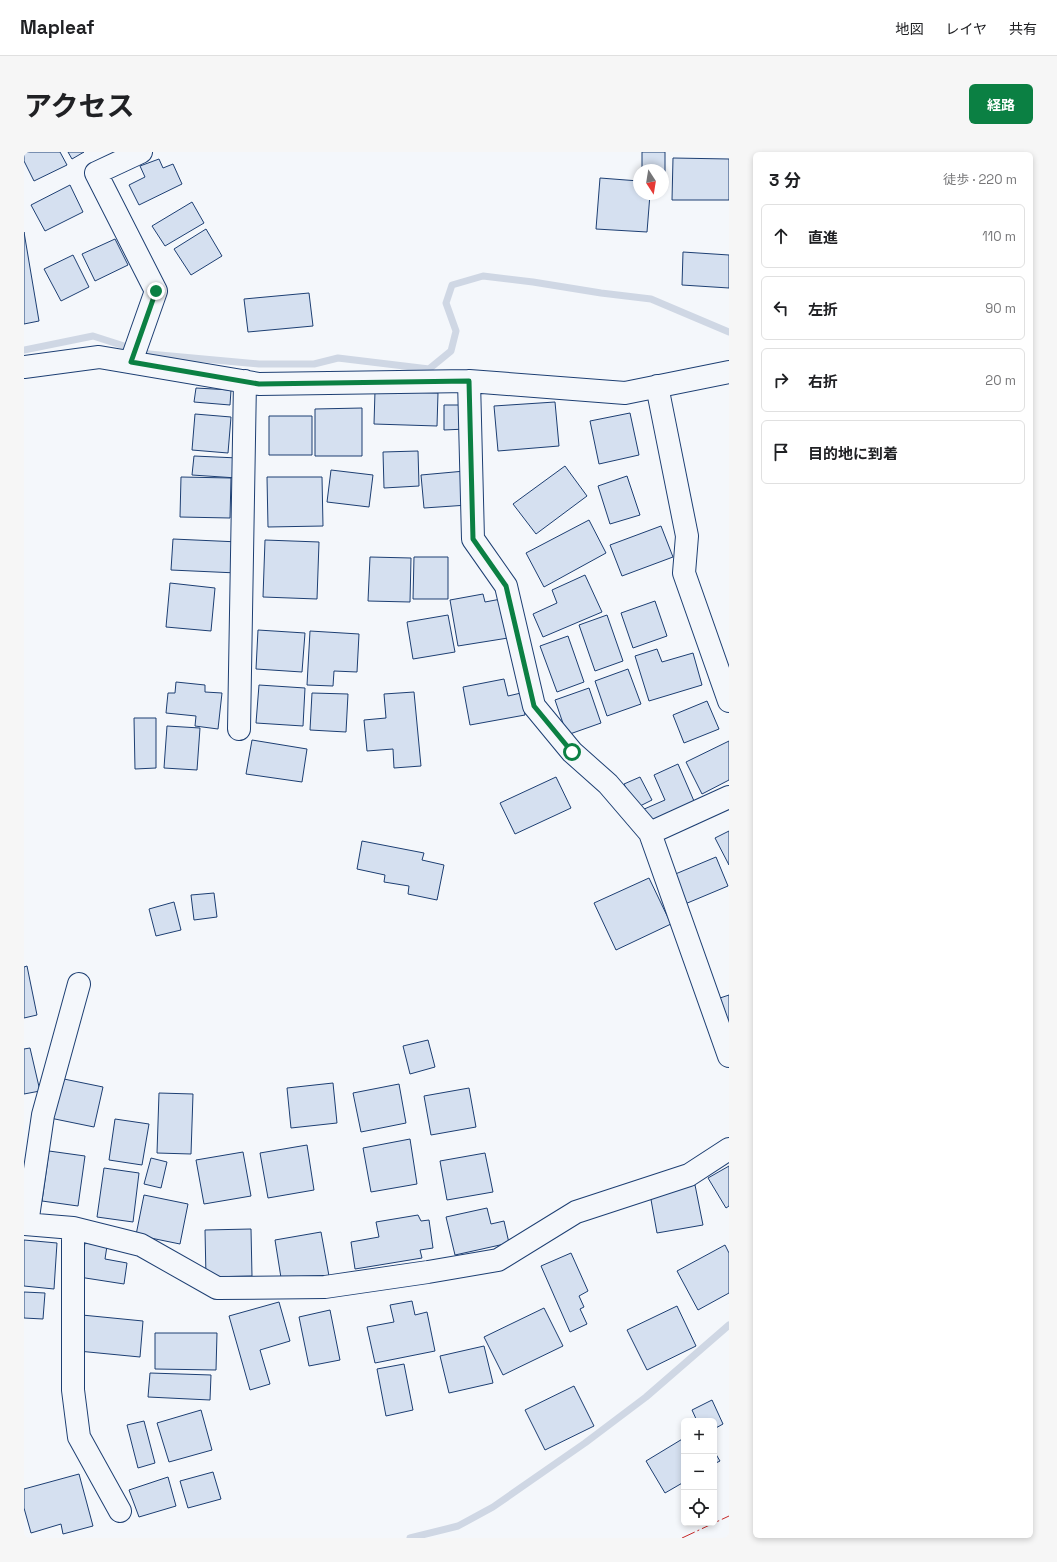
<!DOCTYPE html>
<html lang="ja">
<head>
<meta charset="utf-8">
<style>
  :root { --surface:#fff; --page:#f6f6f6; --text:#202124; --muted:#757577; --line:#e0e0e0; --accent:#0b8043 }
  body { margin:0; font-family:"Space Grotesk","Noto Sans JP",sans-serif; background:var(--page); color:var(--text) }
  .controls { position:absolute; right:12px; bottom:12px; display:grid; overflow:hidden; border-radius:6px; box-shadow:0 2px 6px #0003 }
  .controls button { width:36px; height:36px; display:grid; place-items:center; padding:0; border:0; border-bottom:1px solid var(--line); background:var(--surface); color:var(--text); font:20px sans-serif }
  .compass { position:absolute; left:609px; top:12px; width:36px; height:36px; border-radius:50%; background:var(--surface); box-shadow:0 2px 6px #0003; rotate:168deg }
  .stop { position:absolute; width:12px; height:12px; margin:-9px; border:3px solid #0b8043; border-radius:50%; background:#fff }
  .stop.end { background:#0b8043; border-color:#fff; box-shadow:0 1px 4px #0008 }
  .list { margin:0; padding:0; list-style:none }
  h2 { display:flex; justify-content:space-between; align-items:center; height:52px; margin:0; padding:0 16px; font-size:17px }
  h2 small { font-size:13px; font-weight:400; color:var(--muted) }
  .list li { display:grid; grid-template-columns:26px 1fr auto; gap:12px; align-items:center; box-sizing:border-box; height:64px; margin:0 8px 8px; padding:0 8px; border:1px solid var(--line); border-radius:6px }
  .list b { display:block; font-size:15px; white-space:nowrap }
  .list em { font-size:13px; font-style:normal; color:var(--muted) }
  .icon { flex:none; width:22px; height:22px; fill:none; stroke:currentColor; stroke-width:2; stroke-linecap:round; stroke-linejoin:round }
  .map { position:relative; flex:none; width:705px; height:1386px; overflow:hidden; border-radius:6px }
  header { display:flex; align-items:center; gap:24px; box-sizing:border-box; height:56px; padding:0 20px; background:var(--surface); border-bottom:1px solid var(--line) }
  header strong { font-size:19px }
  nav { display:flex; gap:22px; margin-inline-start:auto; font-size:14px }
  .intro { display:flex; align-items:center; justify-content:space-between; box-sizing:border-box; height:96px; padding:0 24px }
  h1 { margin:0; font-size:28px }
  .button { padding:10px 18px; border-radius:6px; background:var(--accent); color:#fff; font-size:14px; font-weight:700 }
  main { display:flex; gap:24px; padding:0 24px }
  aside { flex:1; background:var(--surface); border-radius:6px; box-shadow:0 2px 6px #0003 }
  .map>svg:first-child { display:block }
  .lines { fill:none; stroke-linecap:round; stroke-linejoin:round }
  .stream { stroke:#cfd7e4; stroke-width:7 }
  .building { fill:#d5e0f0; stroke:#1d3f73 }
  .minor-casing { stroke:#1d3f73; stroke-width:24 }
  .minor { stroke:#f4f7fb; stroke-width:22 }
  .power { stroke:#c62828; stroke-width:1; stroke-dasharray:14 3 2 3; stroke-linecap:butt }
  .route { stroke:#0b8043; stroke-width:5 }
</style>
</head>
<body>
<header>
<strong>Mapleaf</strong>
<nav><a>地図</a><a>レイヤ</a><a>共有</a></nav>
</header>
<div class="intro"><h1>アクセス</h1><a class="button">経路</a></div>
<main>
<div class="map">
<svg width="705" height="1386" viewBox="0 0 705 1386">
  <rect width="100%" height="100%" fill="#f4f7fb"/>
  <g class="lines">
    <path class="stream" d="M0,198L69,184L125,202L235,212H290L314,206L405,217L427,199L432,179L422,151L428,133L459,124L509,130L577,141L627,147L705,180
      M386,1386L434,1374L469,1355L561,1291L622,1245L705,1173"/>
  </g>
  <path class="building" d="M0,0H36L43,13L10,29L0,9Z
    M44,0H60L48,7Z
    M618,0H641V21H639V18H618Z
    M649,6L705,7V48H648Z
    M135,7L139,16L149,12L158,32L115,53L105,33L121,25L116,14Z
    M576,26L615,29V42H626L623,80L572,77Z
    M46,33L59,60L21,79L7,53Z
    M168,50L180,71L141,94L128,74Z
    M182,77L198,104L167,123L150,97Z
    M0,80L15,169L0,172Z
    M91,87L104,113L71,129L58,102Z
    M659,100L705,103V136L658,133Z
    M49,103L65,135L37,149L20,117Z
    M285,141L289,174L224,180L220,147Z
    M172,236L207,238L206,253L170,250Z
    M351,239L414,241L413,274L350,272Z
    M531,250L535,294L474,299L470,254Z
    M420,253H442V277L420,278Z
    M338,256V304H291V257Z
    M606,261L615,303L575,312L566,269Z
    M171,262L207,265L204,301L168,298Z
    M245,264H288V303H245Z
    M394,299L395,334L360,336L359,300Z
    M170,304L214,306L213,326L168,323Z
    M541,314L563,344L512,382L489,352Z
    M307,318L349,323L345,355L303,350Z
    M441,319L444,353L400,356L397,323Z
    M603,324L616,363L586,372L574,334Z
    M157,325L207,326L206,366L156,365Z
    M243,325H298L299,374L244,375Z
    M565,368L582,401L520,435L502,401Z
    M637,374L649,405L598,424L586,393Z
    M149,387L215,390L213,421L147,418Z
    M241,388L295,390L293,447L239,445Z
    M346,405L387,406L386,450L344,449Z
    M390,405H424V447H389Z
    M561,423L578,460L519,485L509,462L533,451L528,438Z
    M146,431L191,436L187,479L142,475Z
    M459,442L461,450L477,447L484,486L434,494L426,448Z
    M631,449L643,484L609,496L597,461Z
    M424,463L431,500L389,507L383,470Z
    M583,463L599,509L571,519L555,473Z
    M234,478L281,481L278,520L232,517Z
    M286,479L335,482L333,520L310,519L309,534L283,533Z
    M544,484L560,530L533,540L516,494Z
    M633,497L638,510L669,501L678,533L625,549L611,504Z
    M604,517L617,552L583,564L571,529Z
    M480,527L484,544L497,541L501,563L446,573L439,535Z
    M152,530L181,533V540L198,541L194,577L171,574L172,564L142,561L144,541H151Z
    M235,533L281,536L279,574L232,571Z
    M565,536L577,571L543,583L531,548Z
    M390,540L397,614L370,616L369,597L343,599L340,568L362,566L360,542Z
    M288,541L324,542L322,580L286,578Z
    M683,549L695,577L660,591L649,563Z
    M110,566H132V616L111,617Z
    M143,574L176,576L173,618L140,616Z
    M228,588L283,597L278,630L222,622Z
    M705,589V628L678,642L662,610Z
    M654,612L673,656L627,677L618,658L641,648L630,623Z
    M532,625L547,656L491,682L476,651Z
    M616,625L628,648L612,656L600,632Z
    M705,679V713L691,686Z
    M338,689L400,701L398,708L420,713L413,748L384,742L385,734L360,730L361,723L333,717Z
    M692,705L704,734L661,752L649,723Z
    M625,726L647,772L592,798L570,751Z
    M190,741L193,765L170,768L167,743Z
    M150,750L157,778L132,784L125,757Z
    M3,814L13,863L0,866V815Z
    M705,843V880L690,848Z
    M404,888L411,915L386,922L379,894Z
    M6,896L16,939L0,942V897Z
    M35,926L79,935L70,975L26,966Z
    M309,931L313,971L267,976L263,936Z
    M375,932L382,971L337,980L329,941Z
    M445,936L452,975L407,983L400,944Z
    M135,941L169,942L167,1002L133,1001Z
    M91,967L125,972L118,1013L85,1008Z
    M386,987L393,1032L347,1040L339,996Z
    M283,993L290,1038L244,1046L236,1001Z
    M25,999L61,1004L54,1054L18,1049Z
    M219,1000L227,1044L180,1052L172,1008Z
    M461,1001L469,1040L423,1048L416,1009Z
    M127,1006L143,1010L137,1036L120,1032Z
    M705,1014V1054L702,1056L684,1026Z
    M80,1016L115,1021L109,1070L73,1065Z
    M671,1033L679,1073L633,1081L626,1042Z
    M120,1043L164,1052L156,1092L112,1083Z
    M463,1056L467,1072L480,1069L485,1091L431,1103L422,1065Z
    M394,1063L397,1069L405,1068L409,1096L396,1098L398,1106L331,1117L327,1090L355,1085L352,1070Z
    M227,1077L228,1124L182,1125L181,1078Z
    M297,1080L305,1124L258,1132L251,1088Z
    M0,1088L33,1091L30,1137L0,1134Z
    M61,1091L83,1094L81,1107L103,1111L100,1132L55,1125Z
    M701,1093L705,1101V1141L674,1158L653,1119Z
    M547,1101L564,1139L555,1144L560,1155L556,1157L563,1172L546,1180L517,1114Z
    M0,1140L21,1141L19,1167L0,1166Z
    M388,1149L391,1163L403,1160L411,1199L351,1211L343,1175L370,1170L366,1153Z
    M255,1150L266,1189L236,1198L246,1232L226,1238L205,1164Z
    M653,1154L672,1194L623,1218L603,1178Z
    M520,1156L539,1194L479,1223L460,1185Z
    M306,1158L316,1208L285,1214L275,1165Z
    M58,1163L119,1169L116,1205L54,1199Z
    M131,1181H193L192,1218L131,1217Z
    M460,1194L469,1231L425,1241L416,1204Z
    M380,1212L389,1258L362,1264L353,1217Z
    M126,1221L187,1223L186,1248L124,1245Z
    M550,1234L570,1274L521,1298L501,1258Z
    M688,1248L699,1272L690,1277V1269H673L668,1258Z
    M177,1258L188,1298L145,1310L133,1271Z
    M120,1269L131,1311L114,1316L103,1273Z
    M660,1286V1330L641,1341L622,1309Z
    M690,1299L696,1309L690,1312Z
    M189,1320L197,1347L164,1356L156,1329Z
    M55,1322L69,1374L39,1382L37,1372L7,1381L0,1356V1337Z
    M144,1325L152,1354L115,1365L105,1338Z"/>
  <g class="lines">
    <g class="minor-casing">
      <path id="minor" d="M107,210L132,139L72,21L117,0
        M0,215L75,205L235,232L445,229L601,241L705,220
        M445,229L449,387L482,434L510,554L548,600L584,632L626,681L705,904
        M633,234L663,384L660,421L705,549
        M215,577L221,229
        M626,681L705,645
        M0,1072L49,1076L117,1093L193,1136L301,1135L404,1120L474,1108L552,1060L665,1023L705,997
        M3,1072L19,963L55,832
        M49,1076V1238L55,1285L96,1359"/>
    </g>
    <use href="#minor" class="minor"/>
    <path class="power" d="M658,1386L705,1364"/>
  </g>
  <g class="lines">
    <path class="route" d="M132,139L107,210L235,232L445,229L449,387L482,434L510,554L548,600"/>
  </g>
</svg>
<div class="controls">
<button>+</button>
<button>−</button>
<button><svg class="icon" aria-label="locate" viewBox="0 0 24 24"><circle cx="12" cy="12" r="6"/><path d="M12 2v4M12 18v4M2 12h4M18 12h4"/></svg></button>
</div>
<svg class="compass" viewBox="-18 -18 36 36"><path d="M0-13l5 13h-10z" fill="#e53935"/><path d="M0 13l5-13h-10z" fill="#757577"/></svg>
<div class="stop" style="left:548px;top:600px"></div>
<div class="stop end" style="left:132px;top:139px"></div>
</div>
<aside>
<h2>3 分<small>徒歩 · 220 m</small></h2>
<ul class="list">
<li><svg class="icon" aria-label="ahead" viewBox="0 0 24 24"><path d="M12 20V5M6 11l6-6 6 6"/></svg><div><b>直進</b></div><em>110 m</em></li>
<li><svg class="icon" aria-label="left" viewBox="0 0 24 24"><path d="M17 20v-9H6M10 6l-5 5 5 5"/></svg><div><b>左折</b></div><em>90 m</em></li>
<li><svg class="icon" aria-label="right" viewBox="0 0 24 24"><path d="M7 20v-9h11M14 6l5 5-5 5"/></svg><div><b>右折</b></div><em>20 m</em></li>
<li><svg class="icon" aria-label="arrive" viewBox="0 0 24 24"><path d="M6 21V4h12l-3 4 3 4H6"/></svg><div><b>目的地に到着</b></div></li>
</ul>
</aside>
</main>
</body>
</html>
